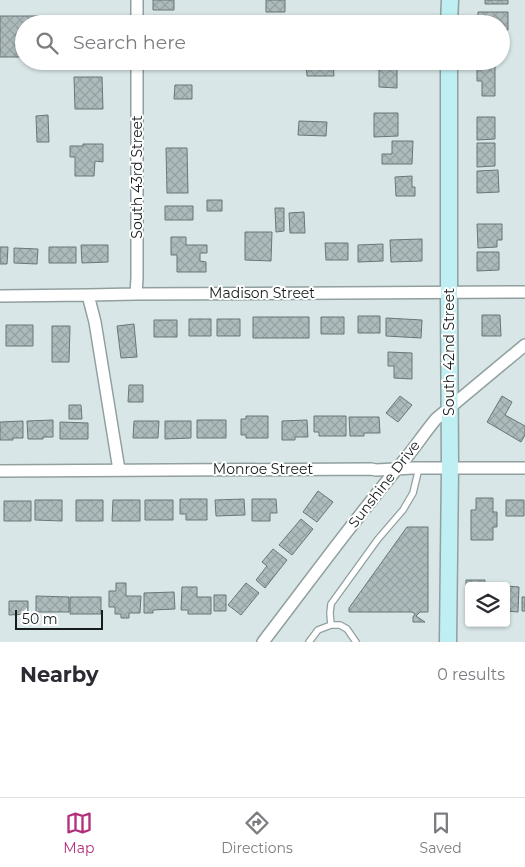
<!DOCTYPE html>
<html lang="en">
<head>
<meta charset="utf-8">
<style>
  :root { --surface:#fff; --page:#f2f2f3; --text:#2b2b33; --muted:#7c7c81; --line:#e1e1e2; --accent:#b23079 }
  body { margin:0; font-family:Montserrat,sans-serif; background:var(--page); color:var(--text) }
  .controls { position:absolute; right:15px; bottom:15px; display:grid; overflow:hidden; border-radius:5px; box-shadow:0 1px 4px #0004 }
  .controls button { width:45px; height:45px; display:grid; place-items:center; padding:0; border:0; border-bottom:1px solid var(--line); background:var(--surface); color:var(--text); font:25px sans-serif }
  .scale { position:absolute; left:15px; bottom:12px; width:88px; box-sizing:border-box; padding-left:5px; border:2px solid #171c1c; border-top:0; font-size:14px; line-height:18px; white-space:nowrap; color:#171c1c; -webkit-text-stroke:4px #fff; paint-order:stroke }
  .list { margin:0; padding:0; list-style:none }
  h2 { display:flex; justify-content:space-between; align-items:center; height:65px; margin:0; padding:0 20px; font-size:21px }
  h2 small { font-size:16px; font-weight:400; color:var(--muted) }
  .icon { flex:none; width:28px; height:28px; fill:none; stroke:currentColor; stroke-width:2; stroke-linecap:round; stroke-linejoin:round }
  .map { position:relative; flex:none; width:525px; height:642px; overflow:hidden }
  .search { position:absolute; background:var(--surface); box-shadow:0 1px 4px #0004; left:15px; right:15px; top:15px; height:55px; display:flex; align-items:center; gap:12px; box-sizing:border-box; padding:0 18px; border-radius:28px; color:var(--muted); font-size:19px }
  .sheet { height:155px; background:var(--surface) }
  nav { display:flex; justify-content:space-around; align-items:center; box-sizing:border-box; height:70px; border-top:1px solid var(--line); background:var(--surface); font-size:14px; color:var(--muted) }
  nav a { display:grid; justify-items:center; gap:2px }
  nav .on { color:var(--accent) }
  .map>svg:first-child { display:block }
  .building { fill:url(#building-cross-hatch); stroke:#6a7677 }
  .lines { fill:none; stroke-linecap:round; stroke-linejoin:round }
  .lane-casing { stroke:#929f9f; stroke-width:8 }
  .street-casing { stroke:#929f9f; stroke-width:14 }
  .secondary-casing { stroke:#929f9f; stroke-width:19 }
  .lane { stroke:#fff; stroke-width:5.5 }
  .street { stroke:#fff; stroke-width:11 }
  .secondary { stroke:#bfeff2; stroke-width:16 }
  .labels { text-anchor:middle; stroke-width:4; stroke-linejoin:round; paint-order:stroke }
  .street-label { font-size:14px; fill:#171c1c; stroke:#fff }
</style>
</head>
<body>
<div class="map">
<svg width="525" height="642" viewBox="0 0 525 642">
  <defs>
    <pattern id="building-cross-hatch" width="8" height="8" patternUnits="userSpaceOnUse" patternTransform="scale(1.25)"><rect width="8" height="8" fill="#aebbbc"/><path d="M0 0l8 8M0 8l8-8" fill="none" stroke="#95a0a1"/></pattern>
  </defs>
  <rect width="100%" height="100%" fill="#d8e6e7"/>
  <path class="building" d="M153,0H174V10H153Z
    M266,0H285V12H266Z
    M485,0H508V4H485Z
    M478,12H508V30H501V24H487V21H478Z
    M0,16H38L39,24H24V57H0Z
    M501,37H507V52H501Z
    M157,61H184V66H157Z
    M333,61L334,76H307L306,62Z
    M379,61H397V88L379,87Z
    M477,64H495V96H482V81H477Z
    M74,77H102L103,109H75Z
    M175,85H192V99H174Z
    M374,113H398V136L374,137Z
    M48,115L49,142H37L36,116Z
    M477,117H495V139L477,140Z
    M299,121L327,122L326,136L298,135Z
    M392,141H413L412,164H382V154H392Z
    M477,143H495V166L477,167Z
    M83,144H103V162L95,161L94,176H75V157H70V146H83Z
    M166,148H187L188,193H167Z
    M498,170L499,192L477,193V171Z
    M412,176V187H415V196H396L395,177Z
    M207,200H222V211H207Z
    M165,206H193V220H165Z
    M275,208H284V231L276,232Z
    M304,212L305,233H290L289,213Z
    M477,224H502V240H497V247L478,248Z
    M245,232H272L271,261L245,260Z
    M171,237H186V245H207V253H200V261L206,262V272H177V255H171Z
    M422,239V261L391,262L390,240Z
    M325,243H348V260H326Z
    M383,244V261L358,262V245Z
    M81,245H108V262L82,263Z
    M0,247H8L7,264H0Z
    M49,247H76V263H49Z
    M14,248L38,249L37,264L14,263Z
    M477,252H499V270L477,271Z
    M482,315H500L501,336H482Z
    M358,316H380V333H358Z
    M253,317H309V338H253Z
    M321,317H344V334H321Z
    M386,318L422,320L421,338L386,336Z
    M189,319H211V336H189Z
    M217,319H240V336H217Z
    M154,320H177V337H154Z
    M134,324L137,357L121,358L117,326Z
    M6,325H33V346H6Z
    M52,326H70L69,362H52Z
    M388,352L412,353V379L394,378V366H388Z
    M129,385H143V402H128Z
    M400,396L412,405L398,422L386,413Z
    M502,396L512,402L505,415L525,426V435L521,442L487,422Z
    M69,405H81L82,419H69Z
    M246,416H268V438H246V435H241V419H246Z
    M314,416H346V436H319V432H314Z
    M349,417H379L380,433H364V436H350Z
    M53,420V437H43V439H28L27,421Z
    M197,420H226V438H197Z
    M307,420L308,437H295V440H282V421Z
    M23,421V438H13V440H0V422Z
    M134,421H159L158,438H133Z
    M165,421H191V438L165,439Z
    M60,422L88,423V439H60Z
    M318,491L333,502L317,522L303,512Z
    M476,498H493V512H497V527H493V540H471V510H476Z
    M180,499H207V520H186V514H180Z
    M244,499L245,515L216,516L215,500Z
    M252,499H276L277,513H270V521H252Z
    M35,500H62V521L35,520Z
    M76,500H103V521H76Z
    M113,500H140V521H112Z
    M145,500H173V520H145Z
    M506,500H524V516H506Z
    M4,501H31V521H4Z
    M301,519L313,529L292,555L279,545Z
    M407,527H428V612H420L416,616L425,622H413V617L415,614L412,612H349V608Z
    M273,549L287,560L265,588L256,580L267,566L262,562Z
    M466,580H485L484,586H469V597H466Z
    M116,583H126V596H141L140,613H129V618H121V614H115V607H109V591H116Z
    M246,583L259,593L241,615L228,605Z
    M506,586L519,587L518,612L506,611Z
    M182,587H197V597H211V614H188V610H181Z
    M174,592L175,609L153,610V613H144V593Z
    M214,595H226V611H214Z
    M36,596L69,597V612H36Z
    M70,597H101V614H70Z
    M522,597H525V611H522Z
    M9,601H28V614L9,615Z"/>
  <g class="lines">
    <g class="lane-casing">
      <path id="lane" d="M331,625L330,613L331,604L378,539L403,510L413,493L419,468
        M309,642L318,630L331,625H340L347,629L356,642"/>
    </g>
    <g class="street-casing">
      <path id="street" d="M137,0V24
        M136,294L137,278V61
        M88,295L95,322L119,470
        M0,296L88,295L136,294L525,292
        M0,471L371,469L376,470L413,468H525
        M263,642C310,581 356,517 406,458C416,446 425,432 436,419L525,345"/>
    </g>
    <g class="secondary-casing">
      <path id="secondary" d="M449,24L450,0
        M448,642L450,468L449,292V61"/>
    </g>
    <use href="#lane" class="lane"/>
    <use href="#street" class="street"/>
    <use href="#secondary" class="secondary"/>
  </g>
  <g class="labels">
    <g class="street-label">
      <text transform="translate(137 177) rotate(-90)" y="5">South 43rd Street</text>
      <text x="262" y="298">Madison Street</text>
      <text transform="translate(449 352) rotate(-90)" y="5">South 42nd Street</text>
      <text x="263" y="474">Monroe Street</text>
      <text transform="translate(384 484) rotate(-52)" y="5">Sunshine Drive</text>
    </g>
  </g>
</svg>
<div class="controls">
<button><svg class="icon" aria-label="layers" viewBox="0 0 24 24"><path d="M12 4l9 5-9 5-9-5zM3 14l9 5 9-5"/></svg></button>
</div>
<div class="scale">50 m</div>
<div class="search"><svg class="icon" aria-label="search" viewBox="0 0 24 24"><circle cx="10" cy="10" r="6"/><path d="M15 15l6 6"/></svg>Search here</div>
</div>
<section class="sheet">
<h2>Nearby<small>0 results</small></h2>
<ul class="list">
</ul>
</section>
<nav>
<a class="on"><svg class="icon" aria-label="map" viewBox="0 0 24 24"><path d="M3 6l6-2 6 2 6-2v14l-6 2-6-2-6 2zM9 4v14M15 6v14"/></svg>Map</a>
<a><svg class="icon" aria-label="directions" viewBox="0 0 24 24"><path d="M12 3l9 9-9 9-9-9zM9 14v-3h6M13 9l2 2-2 2"/></svg>Directions</a>
<a><svg class="icon" aria-label="saved" viewBox="0 0 24 24"><path d="M7 4h10v16l-5-4-5 4z"/></svg>Saved</a>
</nav>
</body>
</html>
